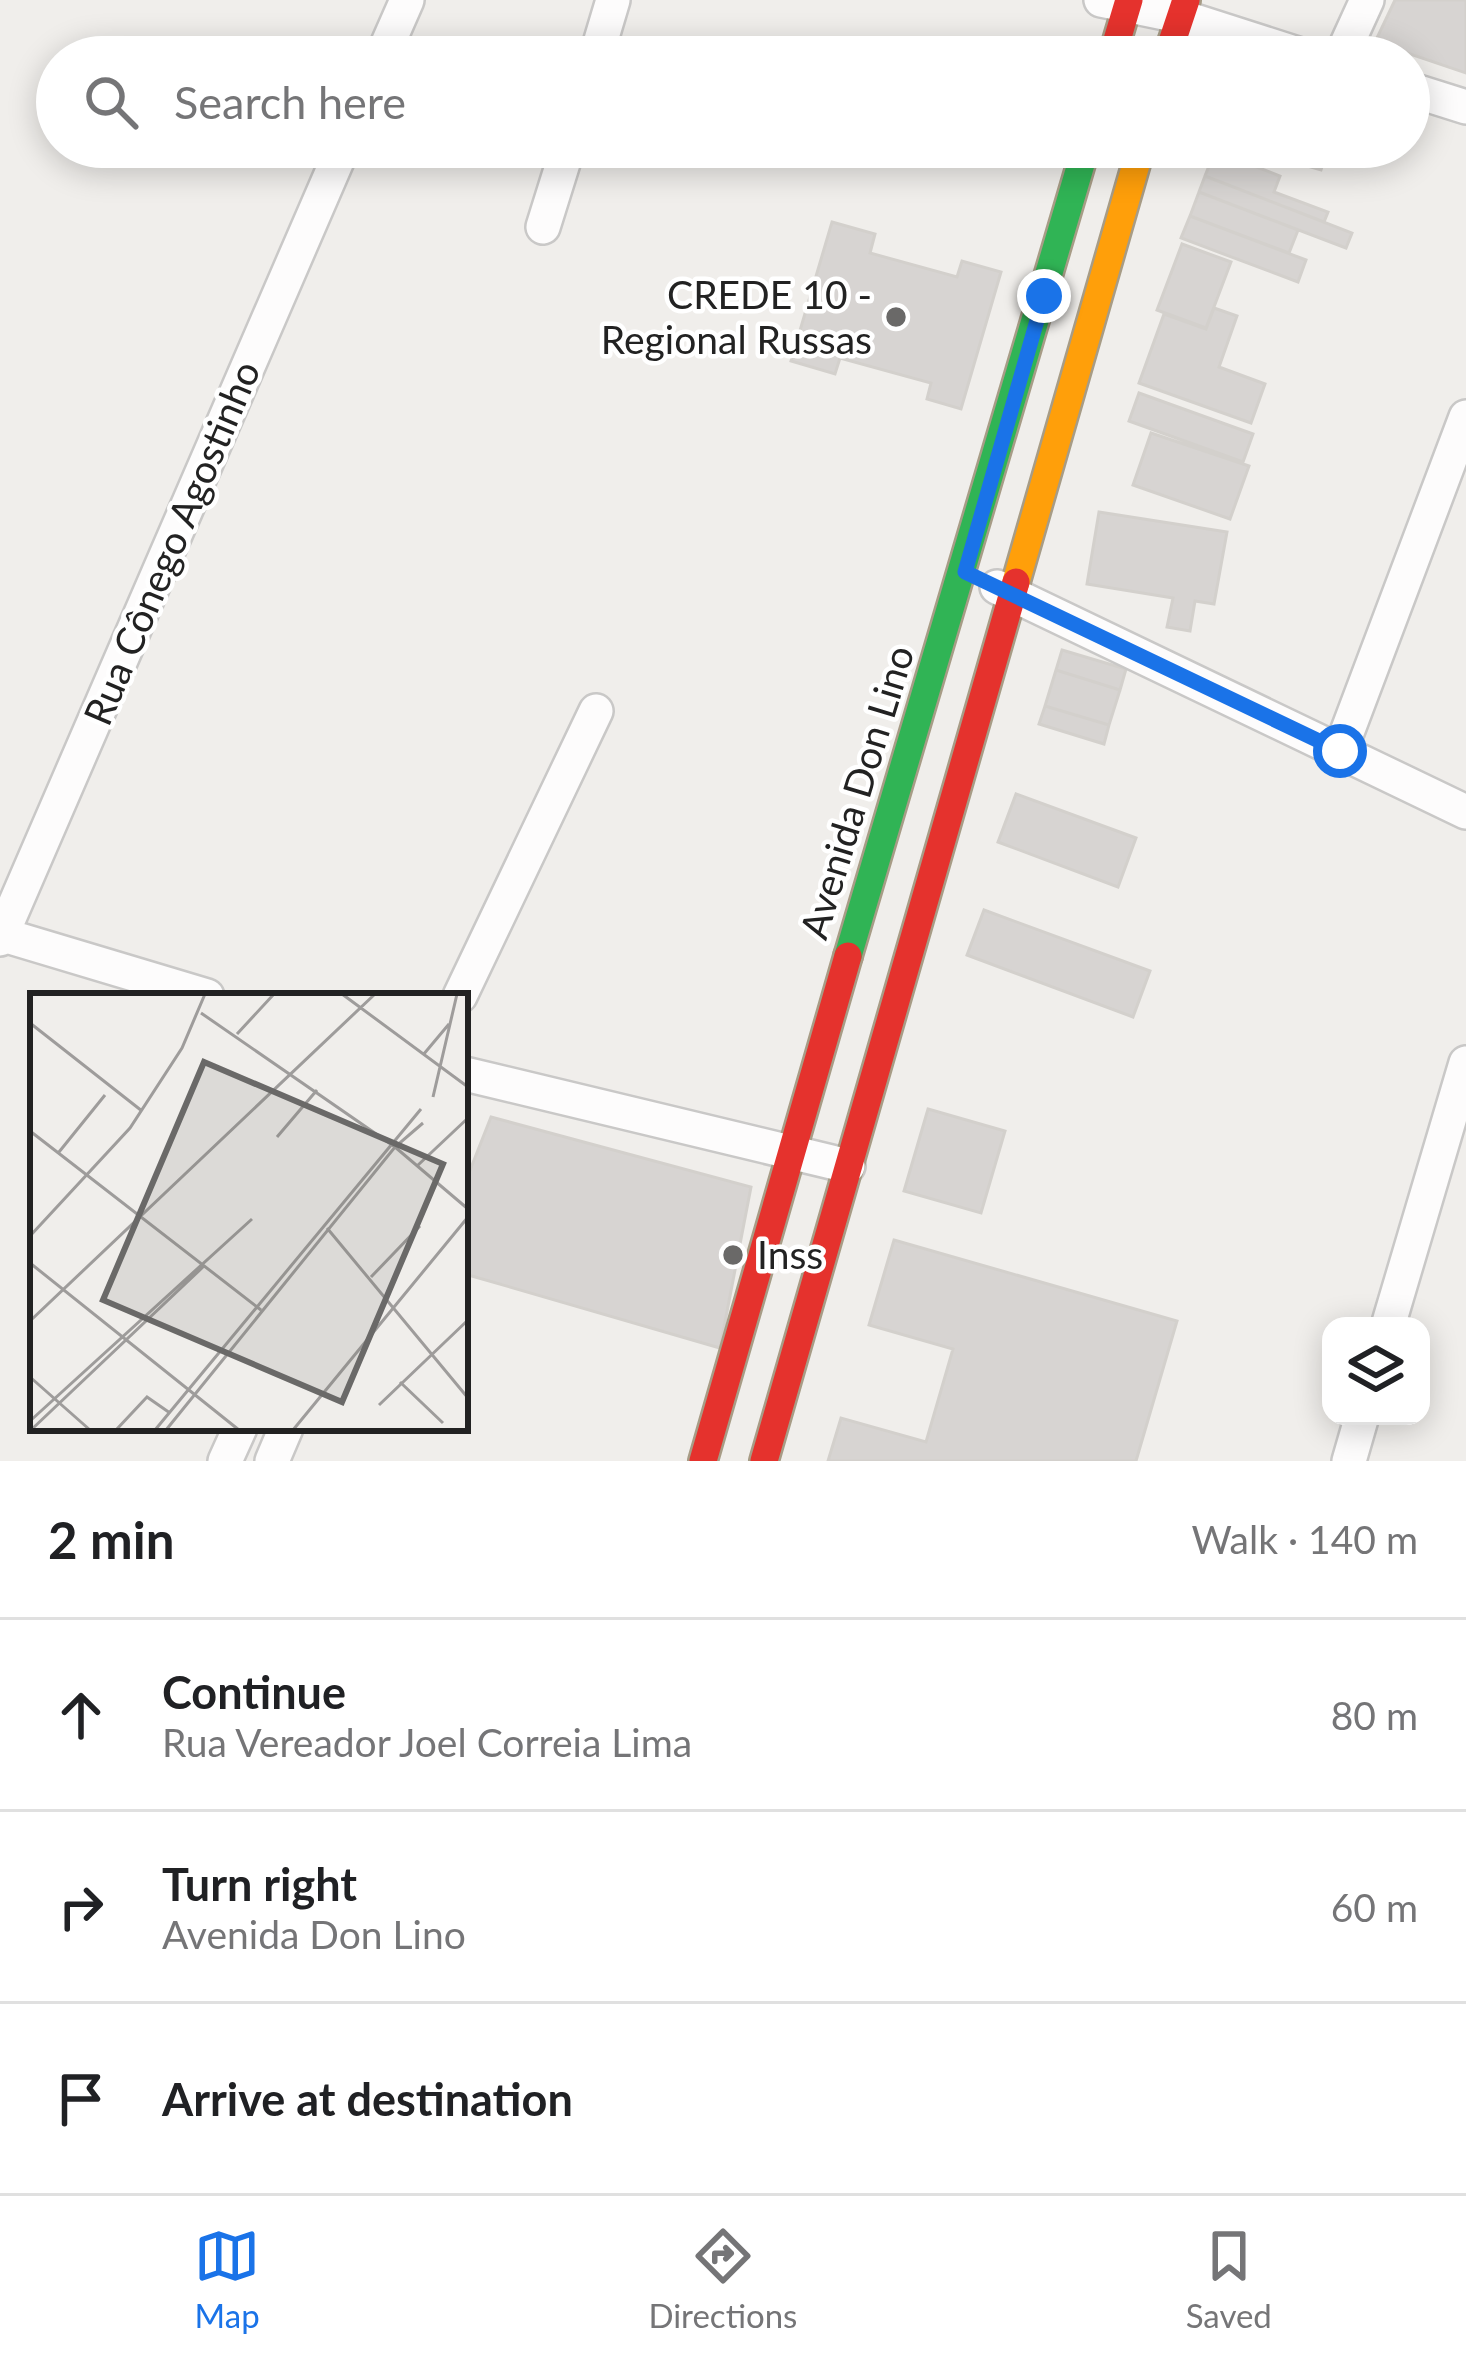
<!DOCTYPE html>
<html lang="en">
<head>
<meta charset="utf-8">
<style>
  :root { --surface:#fff; --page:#f2f2f2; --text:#202124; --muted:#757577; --line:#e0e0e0; --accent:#1a73e8 }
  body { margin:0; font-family:Lato,sans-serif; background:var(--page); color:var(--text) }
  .controls { position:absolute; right:36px; bottom:36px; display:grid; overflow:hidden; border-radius:24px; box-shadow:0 6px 30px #0003 }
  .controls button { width:108px; height:108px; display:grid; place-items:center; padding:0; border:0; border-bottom:3px solid var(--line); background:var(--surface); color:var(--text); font:60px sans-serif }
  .stop { position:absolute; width:36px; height:36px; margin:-27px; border:9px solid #1a73e8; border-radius:50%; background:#fff }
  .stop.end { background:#1a73e8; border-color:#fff; box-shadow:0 3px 12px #0008 }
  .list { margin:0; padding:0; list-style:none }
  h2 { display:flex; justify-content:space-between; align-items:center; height:156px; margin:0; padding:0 48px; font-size:51px }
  h2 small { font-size:39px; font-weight:400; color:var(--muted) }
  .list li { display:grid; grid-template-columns:78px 1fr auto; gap:36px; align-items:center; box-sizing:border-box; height:192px; padding:0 48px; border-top:3px solid var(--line) }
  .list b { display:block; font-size:45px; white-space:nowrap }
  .list p { margin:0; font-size:39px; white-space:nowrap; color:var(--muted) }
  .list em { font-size:39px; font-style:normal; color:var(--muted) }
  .icon { flex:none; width:66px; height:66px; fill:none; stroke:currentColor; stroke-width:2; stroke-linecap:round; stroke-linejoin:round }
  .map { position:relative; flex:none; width:1466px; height:1461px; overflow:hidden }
  .search { position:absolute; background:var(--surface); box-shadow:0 6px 30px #0003; left:36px; right:36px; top:36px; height:132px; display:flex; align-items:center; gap:30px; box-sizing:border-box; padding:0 42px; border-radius:66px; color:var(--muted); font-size:45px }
  .sheet { height:732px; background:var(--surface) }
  nav { display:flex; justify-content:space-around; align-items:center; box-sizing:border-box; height:168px; border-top:3px solid var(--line); background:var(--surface); font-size:33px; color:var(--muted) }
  nav a { display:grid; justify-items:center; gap:6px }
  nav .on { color:var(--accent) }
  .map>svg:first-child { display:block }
  .building { fill:#d7d4d2; stroke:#d3d0cc; stroke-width:3 }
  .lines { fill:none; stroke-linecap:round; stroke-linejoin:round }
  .street-casing { stroke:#c9c8c7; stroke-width:38 }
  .fast-casing { stroke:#a79c86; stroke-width:32 }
  .slow-casing { stroke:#a79c86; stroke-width:32 }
  .jam-casing { stroke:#a79c86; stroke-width:32 }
  .street { stroke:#fdfcfc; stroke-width:33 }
  .fast { stroke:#30b455; stroke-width:27 }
  .slow { stroke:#ff9f0a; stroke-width:27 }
  .jam { stroke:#e5322d; stroke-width:27 }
  .route { stroke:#1a73e8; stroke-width:15 }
  .poi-dot { fill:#6a6968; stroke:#fff; stroke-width:4.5 }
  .labels { text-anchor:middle; stroke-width:9; stroke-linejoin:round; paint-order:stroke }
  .poi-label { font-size:39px; fill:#222; stroke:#fff; text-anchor:end }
  .street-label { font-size:39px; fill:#222; stroke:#fff }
  .inset-road { fill:none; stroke:#9e9c9b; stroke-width:3 }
  .view { fill:#6a6968; fill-opacity:0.15; stroke:#6a6968; stroke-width:6 }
  .inset-edge { fill:none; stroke:#222; stroke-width:6 }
</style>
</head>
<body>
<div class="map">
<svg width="1466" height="1461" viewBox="0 0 1466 1461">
  <rect width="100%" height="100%" fill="#f0eeeb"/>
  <path class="building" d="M1395,0H1466V73L1375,42Z
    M1395,0H1466V73L1375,42Z
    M1240,147H1328L1321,170Z
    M1215,151L1280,176L1274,192L1328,212L1324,222L1205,176Z
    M1205,176L1352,233L1346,248L1199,192Z
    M1199,192L1298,230L1289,253L1190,216Z
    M1190,216L1306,260L1298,282L1181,238Z
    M832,222L875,234L870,253L957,277L962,261L1001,272L961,409L927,399L931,383L840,358L835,374L791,361Z
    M1182,244L1231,262L1206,328L1157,310Z
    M1214,308L1237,316L1219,367L1265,384L1251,423L1139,383L1164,314L1206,329Z
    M1139,393L1253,434L1243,462L1129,421Z
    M1151,433L1249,466L1230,519L1133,485Z
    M1099,512L1227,532L1214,604L1195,601L1190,631L1167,627L1173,598L1087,584Z
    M1062,650L1126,669L1120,690L1056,670Z
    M1056,670L1120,690L1109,725L1045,706Z
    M1045,706L1109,725L1104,744L1039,724Z
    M1016,794L1136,838L1118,887L998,842Z
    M984,910L1150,971L1133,1017L967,955Z
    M928,1109L1005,1131L981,1213L904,1191Z
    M491,1117L751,1187L720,1348L465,1274V1183Z
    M894,1240L1177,1321L1136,1461H828L841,1418L926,1442L953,1349L869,1325Z"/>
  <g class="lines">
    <g class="street-casing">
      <path id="street" d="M1101,0L1179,16L1307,57
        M382,57L407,0
        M596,57L613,0
        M1341,57L1367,0
        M1409,89L1466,107
        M543,227L568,147
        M997,587L1466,812
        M1340,751L1466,417
        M0,934L207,996
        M0,939L343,147
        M460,996L596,711
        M465,1074L848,1166
        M1388,1326L1466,1063
        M225,1461L240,1428
        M272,1461L286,1428
        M1349,1461L1362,1416"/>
    </g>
    <g class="fast-casing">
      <path id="fast" d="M848,956L1086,147"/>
    </g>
    <g class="slow-casing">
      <path id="slow" d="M1016,582L1141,147"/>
    </g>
    <g class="jam-casing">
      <path id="jam" d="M1112,57L1129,0
        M1167,57L1186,0
        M703,1461L848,956
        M764,1461L1016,582"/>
    </g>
    <use href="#street" class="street"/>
    <use href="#fast" class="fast"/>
    <use href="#slow" class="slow"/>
    <use href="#jam" class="jam"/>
  </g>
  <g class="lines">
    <path class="route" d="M1044,296L965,572L1340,751"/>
  </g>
  <g class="poi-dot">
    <circle cx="896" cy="317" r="12"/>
    <circle cx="733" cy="1255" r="12"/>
  </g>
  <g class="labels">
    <g class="poi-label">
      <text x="872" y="309">CREDE 10 -<tspan x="872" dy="45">Regional Russas</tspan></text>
      <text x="757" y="1269" text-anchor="start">Inss</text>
    </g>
    <g class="street-label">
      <text transform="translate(172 543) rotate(-67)" y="14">Rua Cônego Agostinho</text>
      <text transform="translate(857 792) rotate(-73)" y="14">Avenida Don Lino</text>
    </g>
  </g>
  <g transform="translate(30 993)">
    <rect width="438" height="438" fill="#f0eeeb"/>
    <path class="inset-road" d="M312,1L438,94M171,20L365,154L438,216M0,30L112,118M207,41L244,1M393,62L419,31M403,104L427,1M0,138L231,317M247,144L287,97M29,159L75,102M387,173L438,125M297,235L438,405M0,243L100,135L152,55L175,1M0,270L209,437M341,284L390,233M0,328L345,1M0,384L60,437M370,389L413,430M349,412L438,327M0,428L222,226M1,437L174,273M86,437L117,404L140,420M125,437L391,116M136,437L365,154L393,130M263,437L438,224"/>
    <path class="view" d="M174,69L413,171L312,409L73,307Z"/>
    <rect width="438" height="438" class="inset-edge"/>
  </g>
</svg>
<div class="controls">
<button><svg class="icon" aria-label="layers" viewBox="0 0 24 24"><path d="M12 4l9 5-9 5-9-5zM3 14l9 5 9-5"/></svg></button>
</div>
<div class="stop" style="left:1340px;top:751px"></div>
<div class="stop end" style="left:1044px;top:296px"></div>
<div class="search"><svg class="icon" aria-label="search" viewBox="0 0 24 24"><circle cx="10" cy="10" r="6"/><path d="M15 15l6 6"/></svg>Search here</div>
</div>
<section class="sheet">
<h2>2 min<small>Walk · 140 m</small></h2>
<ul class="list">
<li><svg class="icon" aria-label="ahead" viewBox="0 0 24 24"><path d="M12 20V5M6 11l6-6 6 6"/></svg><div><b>Continue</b><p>Rua Vereador Joel Correia Lima</p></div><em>80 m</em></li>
<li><svg class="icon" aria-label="right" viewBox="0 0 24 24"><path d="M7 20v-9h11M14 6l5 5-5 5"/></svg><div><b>Turn right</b><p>Avenida Don Lino</p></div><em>60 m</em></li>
<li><svg class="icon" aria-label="arrive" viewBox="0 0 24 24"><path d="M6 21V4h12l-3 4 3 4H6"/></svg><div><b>Arrive at destination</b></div></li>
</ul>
</section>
<nav>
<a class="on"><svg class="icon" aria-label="map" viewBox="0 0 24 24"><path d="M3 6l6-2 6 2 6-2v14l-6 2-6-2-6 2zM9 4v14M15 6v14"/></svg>Map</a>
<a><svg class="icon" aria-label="directions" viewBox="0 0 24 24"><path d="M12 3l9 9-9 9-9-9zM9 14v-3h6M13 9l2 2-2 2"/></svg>Directions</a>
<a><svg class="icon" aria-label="saved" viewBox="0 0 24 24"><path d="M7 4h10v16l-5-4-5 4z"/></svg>Saved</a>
</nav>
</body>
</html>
